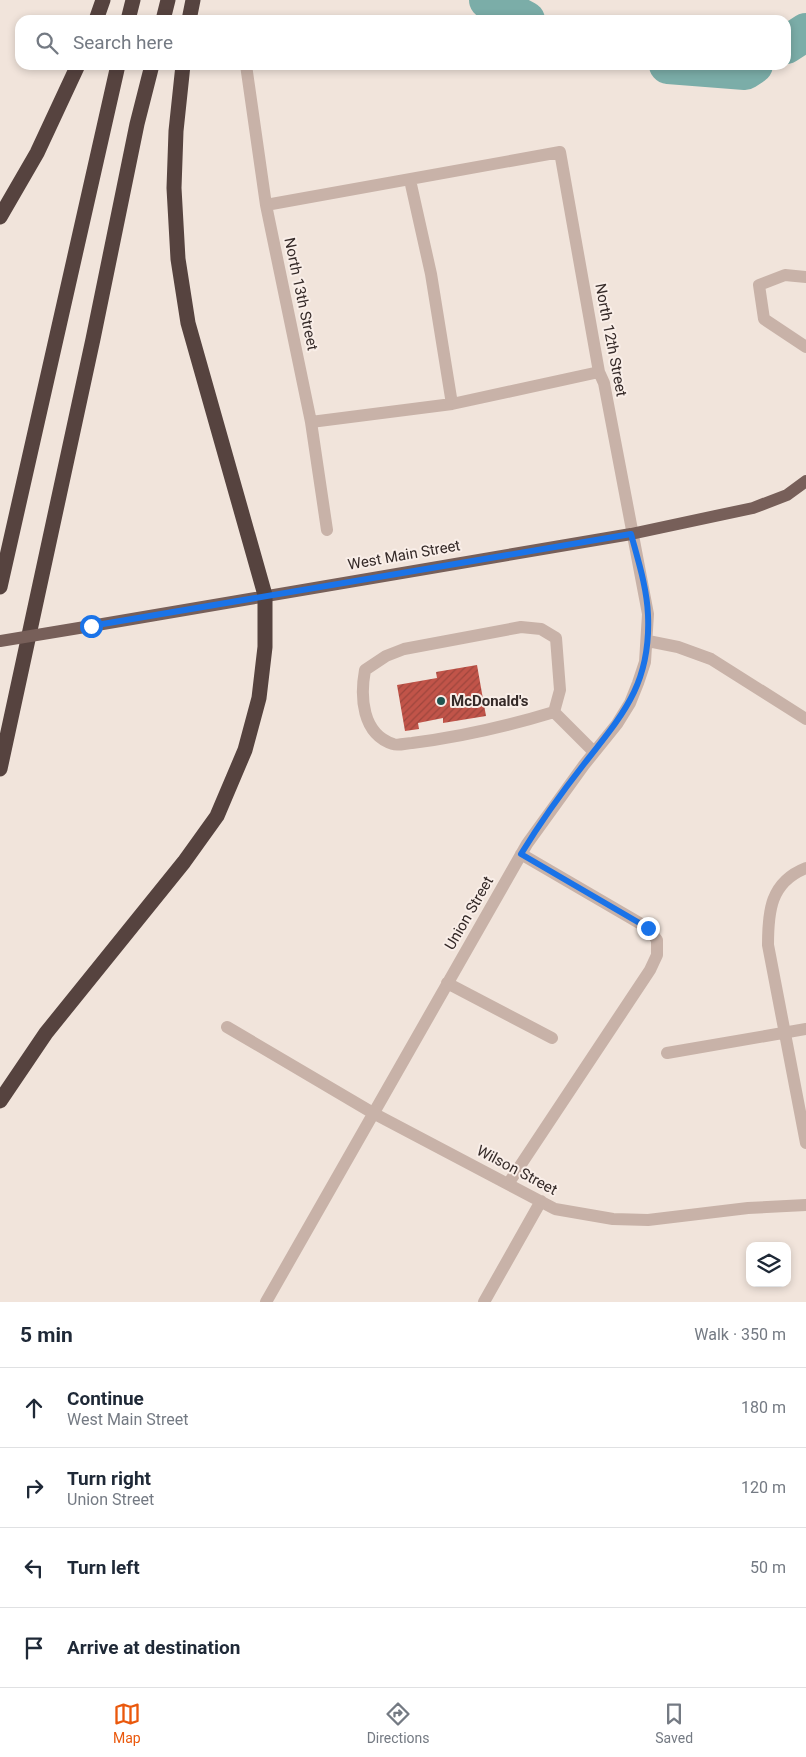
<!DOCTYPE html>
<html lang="en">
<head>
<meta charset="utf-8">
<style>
  :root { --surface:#fff; --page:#f2f2f3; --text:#1f2937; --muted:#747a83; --line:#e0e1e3; --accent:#ea580c }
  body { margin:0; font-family:Roboto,sans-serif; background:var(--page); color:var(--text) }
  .controls { position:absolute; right:15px; bottom:15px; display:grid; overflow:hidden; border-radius:10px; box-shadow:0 2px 8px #0003 }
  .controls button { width:45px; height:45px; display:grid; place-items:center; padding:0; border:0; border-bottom:1px solid var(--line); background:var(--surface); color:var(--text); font:25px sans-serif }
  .stop { position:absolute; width:15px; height:15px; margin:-11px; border:4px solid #1a73e8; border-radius:50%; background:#fff }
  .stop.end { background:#1a73e8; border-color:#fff; box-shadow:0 1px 5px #0008 }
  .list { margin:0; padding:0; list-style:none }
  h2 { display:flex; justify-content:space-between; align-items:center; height:65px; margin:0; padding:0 20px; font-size:21px }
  h2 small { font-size:16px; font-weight:400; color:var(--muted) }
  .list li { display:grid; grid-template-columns:32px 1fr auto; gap:15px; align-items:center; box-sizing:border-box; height:80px; padding:0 20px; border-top:1px solid var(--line) }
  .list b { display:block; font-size:19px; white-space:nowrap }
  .list p { margin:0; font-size:16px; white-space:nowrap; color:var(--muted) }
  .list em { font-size:16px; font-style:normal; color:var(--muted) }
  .icon { flex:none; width:28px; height:28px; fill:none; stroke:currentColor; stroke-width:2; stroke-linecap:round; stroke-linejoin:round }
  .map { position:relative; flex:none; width:806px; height:1302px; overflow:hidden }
  .search { position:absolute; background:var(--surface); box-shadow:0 2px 8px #0003; left:15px; right:15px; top:15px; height:55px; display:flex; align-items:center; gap:12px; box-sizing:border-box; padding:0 18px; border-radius:15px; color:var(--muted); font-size:19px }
  .sheet { height:385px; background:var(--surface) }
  nav { display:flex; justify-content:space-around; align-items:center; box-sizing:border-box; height:70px; border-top:1px solid var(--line); background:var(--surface); font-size:14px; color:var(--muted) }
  nav a { display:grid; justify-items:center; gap:2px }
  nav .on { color:var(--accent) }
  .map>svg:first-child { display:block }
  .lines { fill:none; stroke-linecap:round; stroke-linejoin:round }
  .river { stroke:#7bada8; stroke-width:38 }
  .building { fill:url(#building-hatch) }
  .minor { stroke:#c8b2a8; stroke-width:12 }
  .major { stroke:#775f59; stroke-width:12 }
  .highway { stroke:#56433f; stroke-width:15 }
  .major-bridge { stroke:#775f59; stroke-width:12 }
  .route { stroke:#1a73e8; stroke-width:6 }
  .poi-dot { fill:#1f5551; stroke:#f9eee8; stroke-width:2 }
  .labels { text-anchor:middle; stroke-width:4; stroke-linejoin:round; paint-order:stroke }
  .street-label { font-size:15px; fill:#352a28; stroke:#f9eee8 }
  .poi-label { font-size:15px; font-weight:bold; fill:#352a28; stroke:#f9eee8; text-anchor:start }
</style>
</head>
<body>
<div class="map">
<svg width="806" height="1302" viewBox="0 0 806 1302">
  <defs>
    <pattern id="building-hatch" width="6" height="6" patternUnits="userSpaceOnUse" patternTransform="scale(1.25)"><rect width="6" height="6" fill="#c15449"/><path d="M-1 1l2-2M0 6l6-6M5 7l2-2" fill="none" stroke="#9e463d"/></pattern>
  </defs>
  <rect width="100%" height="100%" fill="#f1e4db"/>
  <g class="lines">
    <path class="river" d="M488,0L526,20
      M786,45L806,32
      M668,65L745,71L754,65"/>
  </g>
  <path class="building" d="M477,665L486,716L443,723V718L418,723L419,729L405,731L397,685L437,678L436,672Z"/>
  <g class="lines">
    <path class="minor" d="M246,65L266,205L311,422L327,530
      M410,180L431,274L452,404
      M806,277L785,275L759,285L764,319L806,347
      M311,422L452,404L599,372
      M521,627L541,629L556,638L560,690L554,712C508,726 460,737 412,743C407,743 398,746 393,744C362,734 360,697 365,670L386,656L404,649Z
      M648,641L678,647L711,659L806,719
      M554,712L594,752
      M806,868C770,882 768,912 768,945L806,1143
      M447,983L552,1038
      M227,1027L373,1113L555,1209L613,1219L648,1220L748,1208L806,1205
      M667,1053L806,1029
      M508,1184L650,970L657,955V940L648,928L521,854
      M266,1302L527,844L584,765L617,724L630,703L638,683L645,662L648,614L604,383L599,372L560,152L266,205
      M484,1302L541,1201"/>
    <path class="major" d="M91,626L631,534L753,508L787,495L806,481"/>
    <path class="highway" d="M96,20L103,0
      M128,20L133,0
      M163,20L168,0
      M189,20L193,0
      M0,217L37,153L78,65
      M0,587L118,65
      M0,769L93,339L137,124L152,65
      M0,1101L46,1033L184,862L217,816L245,750L259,698L265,647V595L188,323L178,259L174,188L176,131L183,65"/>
    <path class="major-bridge" d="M0,641L91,626"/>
  </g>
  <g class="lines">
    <path class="route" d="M91,626L631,534C638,560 647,588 648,615C651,683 624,713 584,764C562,792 540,823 521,854L648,928"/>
  </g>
  <circle class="poi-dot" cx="441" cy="701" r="5"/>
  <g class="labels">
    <g class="street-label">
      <text transform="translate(301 294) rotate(78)" y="5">North 13th Street</text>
      <text transform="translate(611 340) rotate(79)" y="5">North 12th Street</text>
      <text transform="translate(404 555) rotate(-10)" y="5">West Main Street</text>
      <text transform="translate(469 913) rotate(-60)" y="5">Union Street</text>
      <text transform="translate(517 1170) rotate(28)" y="5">Wilson Street</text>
    </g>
    <g class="poi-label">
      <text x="451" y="706">McDonald's</text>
    </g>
  </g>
</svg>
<div class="controls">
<button><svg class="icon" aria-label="layers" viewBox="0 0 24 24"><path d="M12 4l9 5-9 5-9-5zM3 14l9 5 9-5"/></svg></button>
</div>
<div class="stop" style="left:91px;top:626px"></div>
<div class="stop end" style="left:648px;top:928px"></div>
<div class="search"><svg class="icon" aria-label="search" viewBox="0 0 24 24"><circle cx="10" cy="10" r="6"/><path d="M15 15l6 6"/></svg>Search here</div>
</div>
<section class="sheet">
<h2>5 min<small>Walk · 350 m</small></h2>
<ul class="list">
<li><svg class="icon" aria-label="ahead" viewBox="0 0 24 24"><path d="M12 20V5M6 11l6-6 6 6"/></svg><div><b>Continue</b><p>West Main Street</p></div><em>180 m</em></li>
<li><svg class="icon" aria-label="right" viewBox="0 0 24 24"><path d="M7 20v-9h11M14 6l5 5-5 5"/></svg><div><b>Turn right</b><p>Union Street</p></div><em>120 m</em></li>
<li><svg class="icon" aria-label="left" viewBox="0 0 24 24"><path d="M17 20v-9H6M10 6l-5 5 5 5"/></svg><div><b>Turn left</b></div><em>50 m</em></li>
<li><svg class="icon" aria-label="arrive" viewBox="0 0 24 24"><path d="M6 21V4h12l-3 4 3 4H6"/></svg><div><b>Arrive at destination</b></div></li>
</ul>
</section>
<nav>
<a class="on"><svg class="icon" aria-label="map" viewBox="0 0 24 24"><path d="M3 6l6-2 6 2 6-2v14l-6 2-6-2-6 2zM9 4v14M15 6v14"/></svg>Map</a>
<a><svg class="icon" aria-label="directions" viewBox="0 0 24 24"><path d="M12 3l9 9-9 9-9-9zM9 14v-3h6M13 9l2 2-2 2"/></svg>Directions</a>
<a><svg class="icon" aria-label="saved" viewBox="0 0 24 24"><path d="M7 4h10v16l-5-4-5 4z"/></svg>Saved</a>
</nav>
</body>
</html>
